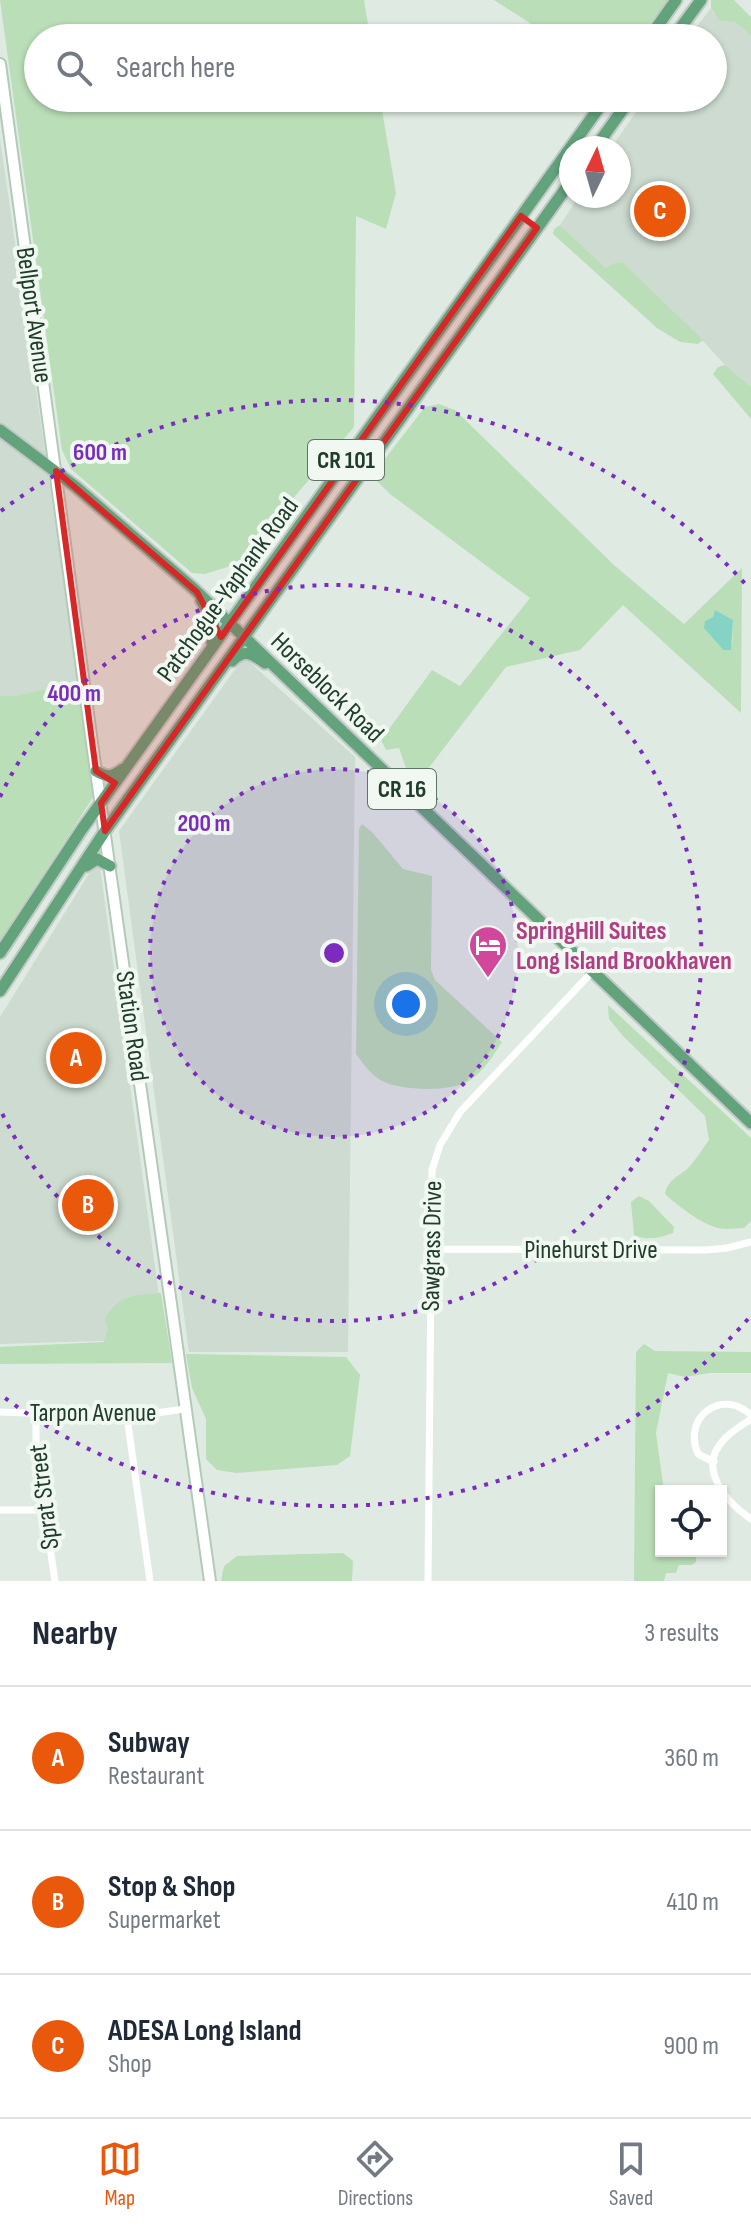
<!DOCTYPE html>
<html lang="en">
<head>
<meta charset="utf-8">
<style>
  :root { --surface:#fff; --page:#f6f6f7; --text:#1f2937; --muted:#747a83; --line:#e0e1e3; --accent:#ea580c }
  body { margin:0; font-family:"Sofia Sans Condensed",sans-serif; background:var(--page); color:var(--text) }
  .controls { position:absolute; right:24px; bottom:24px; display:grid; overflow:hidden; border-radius:0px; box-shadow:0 2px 6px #0004 }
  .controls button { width:72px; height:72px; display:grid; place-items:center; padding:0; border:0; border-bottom:2px solid var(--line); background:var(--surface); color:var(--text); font:40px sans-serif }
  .compass { position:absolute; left:559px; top:136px; width:72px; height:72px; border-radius:50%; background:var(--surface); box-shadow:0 2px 6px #0004; rotate:5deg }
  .you { position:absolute; left:406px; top:1004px; width:28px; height:28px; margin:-20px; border:6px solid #fff; border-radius:50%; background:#1a73e8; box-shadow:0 0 0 12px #1a73e833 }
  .badge { display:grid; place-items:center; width:52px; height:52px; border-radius:50%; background:var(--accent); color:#fff; font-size:26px; font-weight:700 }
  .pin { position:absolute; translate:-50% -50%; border:4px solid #fff; box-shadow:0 2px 8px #0006 }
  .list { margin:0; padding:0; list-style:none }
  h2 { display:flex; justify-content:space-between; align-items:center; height:104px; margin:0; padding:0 32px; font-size:34px }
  h2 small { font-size:26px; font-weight:400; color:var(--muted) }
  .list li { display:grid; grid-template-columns:52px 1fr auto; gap:24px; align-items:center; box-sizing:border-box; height:144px; padding:0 32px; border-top:2px solid var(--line) }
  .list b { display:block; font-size:30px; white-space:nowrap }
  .list p { margin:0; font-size:26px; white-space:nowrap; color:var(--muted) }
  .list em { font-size:26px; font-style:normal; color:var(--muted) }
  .icon { flex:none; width:44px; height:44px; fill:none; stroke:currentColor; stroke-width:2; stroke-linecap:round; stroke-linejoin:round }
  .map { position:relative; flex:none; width:751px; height:1581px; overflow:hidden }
  .search { position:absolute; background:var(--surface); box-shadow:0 2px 6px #0004; left:24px; right:24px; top:24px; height:88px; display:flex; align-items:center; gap:20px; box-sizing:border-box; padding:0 28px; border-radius:44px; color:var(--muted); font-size:30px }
  .sheet { height:536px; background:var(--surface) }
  nav { display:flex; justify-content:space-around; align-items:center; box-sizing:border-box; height:112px; border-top:2px solid var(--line); background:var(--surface); font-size:22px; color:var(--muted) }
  nav a { display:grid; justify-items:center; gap:4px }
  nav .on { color:var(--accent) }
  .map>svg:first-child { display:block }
  .built { fill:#cddbd0 }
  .green { fill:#badeb7; fill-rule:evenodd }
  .water { fill:#84d3c4 }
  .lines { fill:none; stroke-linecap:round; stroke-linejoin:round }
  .secondary-casing { stroke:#b2cbb9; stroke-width:14 }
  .primary-casing { stroke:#c1c8c4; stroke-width:15 }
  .street { stroke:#fff; stroke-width:7 }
  .secondary { stroke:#fff; stroke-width:10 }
  .primary { stroke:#62a37c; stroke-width:11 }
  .marked { fill:#d62828; fill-opacity:0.2; stroke:#d62828; stroke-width:6; stroke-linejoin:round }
  .ring { fill:none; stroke:#7b2cbf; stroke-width:4; stroke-dasharray:4 8 }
  .labels { text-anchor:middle; stroke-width:8; stroke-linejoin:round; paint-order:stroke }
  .shield { fill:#f0f8f1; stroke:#5e7466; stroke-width:2 }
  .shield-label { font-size:24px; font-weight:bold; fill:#203c2b }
  .street-label { font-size:26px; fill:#203c2b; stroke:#f0f8f1 }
  .hotel-label { font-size:26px; font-weight:bold; fill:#b23c85; stroke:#f0f8f1; text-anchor:start }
  .centre { fill:#7b2cbf; stroke:#f0f8f1; stroke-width:4 }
  .ring-label { font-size:24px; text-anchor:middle; font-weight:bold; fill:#7b2cbf; stroke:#f0f8f1; stroke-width:8; stroke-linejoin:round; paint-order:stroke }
</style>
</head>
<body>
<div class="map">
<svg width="751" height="1581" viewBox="0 0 751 1581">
  <rect width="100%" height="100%" fill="#dfebe2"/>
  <path class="built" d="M711,8L714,14L735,22L751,36V387L725,365L702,340L606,268L560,225L579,196H619V148H611L646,98H713V38H688Z
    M0,138L78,682L14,696H0Z
    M244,657L355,757L348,1352H189L119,831Z
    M95,864L100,867L165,1339L0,1344V1017Z"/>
  <path class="green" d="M0,0H364L368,24L384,31L381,38H38V98H380L396,193L386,229L356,216L354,427L237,564L205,574L192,573L71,469L62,450Z
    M494,0H669L644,30L638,26L628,38H553Z
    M711,0H734L751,17V36L735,22L719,20L711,8Z
    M560,225L606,268L615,263H623L703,340L698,344L680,342L657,328L553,234L554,229Z
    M725,365L751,387V419L713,374L718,367Z
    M439,404L455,410L615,566L684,624L742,568L741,713L623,605L580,650L506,667L421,778H415L408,774L399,748L386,750L381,740L432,670L460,686L530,598L390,494L374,478L377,469L425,407ZM715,610L733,620L732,644L723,650L709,634L705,621L713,617Z
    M78,682L94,796L0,940V696H14Z
    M362,824L373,833L403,869L432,876L431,970L435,980L502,1042C493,1056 484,1071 469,1081C452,1092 401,1091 382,1081C371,1075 363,1063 356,1054L359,829Z
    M608,1005L751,1138V1221L744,1228C736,1228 725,1230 718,1228C701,1224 677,1205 665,1194C668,1178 681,1176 690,1166C697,1158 703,1148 709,1140L705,1116L624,1037L609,1019Z
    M639,1196L649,1201L674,1227L673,1233C660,1238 647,1241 634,1235L631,1202Z
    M161,1293L172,1363L0,1364V1347L104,1342L108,1329L105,1318C121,1293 134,1296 161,1293Z
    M644,1344L655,1351L751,1352V1373H710L685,1377L668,1373L656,1433L663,1484L660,1494L661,1551H696V1562L692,1565H679L676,1573H666L664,1581H634L636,1352Z
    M186,1354L346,1357L360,1375L350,1456L337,1465L236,1473L217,1470L206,1459V1419L192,1388Z
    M343,1553L353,1561L352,1581H221L224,1566L237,1556Z"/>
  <path class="water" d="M715,610L733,620L731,650H723L704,628L705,621L713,617Z"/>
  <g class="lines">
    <g class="secondary-casing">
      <path id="secondary" d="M0,64L92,743L210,1581"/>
    </g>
    <g class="primary-casing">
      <path id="primary" d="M649,38L676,0
        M673,38L701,0
        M595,148L631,98
        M0,430L76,487L194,589L751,1123
        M201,600C209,615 219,626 212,643
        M232,661C245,648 252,654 265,663
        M96,771C108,778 112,777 123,769
        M86,866L97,859L110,866
        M0,953L82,829L606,98
        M0,991L105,831L571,181"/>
    </g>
    <path class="street" d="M429,1249L707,1250L727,1248L751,1242
      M0,1412L127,1417L185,1409
      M36,1412V1454L55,1581
      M127,1417L150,1581
      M751,1419C739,1427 725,1435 717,1449C702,1475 730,1505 751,1519
      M714,1462L698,1454C682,1418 721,1387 751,1415
      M0,1510H44
      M428,1581L432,1170L440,1145L460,1112L593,971"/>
    <use href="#secondary" class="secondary"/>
    <use href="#primary" class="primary"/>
  </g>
  <path class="marked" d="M521,216L537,228L105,831L101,803L115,783L96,771L56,471L197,592L221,637Z"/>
  <circle cx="334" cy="953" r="184" fill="#7b2cbf" fill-opacity=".12"/>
  <g class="ring">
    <circle cx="334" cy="953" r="184"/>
    <path d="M0 797A368 368 0 1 1 0 1109"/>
    <path d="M748 1319A553 553 0 0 1 1 1395M1 511A553 553 0 0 1 748 587"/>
  </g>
  <defs>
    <g id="hotel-pin" transform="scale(2)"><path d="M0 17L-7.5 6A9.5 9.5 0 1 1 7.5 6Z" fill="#d1479c" stroke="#f0f8f1"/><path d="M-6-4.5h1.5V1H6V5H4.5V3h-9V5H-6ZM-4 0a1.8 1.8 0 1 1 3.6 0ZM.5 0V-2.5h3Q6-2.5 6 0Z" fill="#fff"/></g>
  </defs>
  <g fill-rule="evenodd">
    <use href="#hotel-pin" x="488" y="945"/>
  </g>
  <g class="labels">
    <g class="shield">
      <rect x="308" y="440" width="76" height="40" rx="6"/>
      <rect x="368" y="769" width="68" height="40" rx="6"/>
    </g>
    <g class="shield-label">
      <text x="346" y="468">CR 101</text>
      <text x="402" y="797">CR 16</text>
    </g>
    <g class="street-label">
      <text transform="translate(35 315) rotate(82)" y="9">Bellport Avenue</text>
      <text transform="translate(227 589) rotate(-54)" y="9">Patchogue-Yaphank Road</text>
      <text transform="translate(328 687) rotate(44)" y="9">Horseblock Road</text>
      <text transform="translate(133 1026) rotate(82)" y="9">Station Road</text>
      <text transform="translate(431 1246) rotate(-89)" y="9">Sawgrass Drive</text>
      <text x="591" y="1258">Pinehurst Drive</text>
      <text x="93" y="1421">Tarpon Avenue</text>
      <text transform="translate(43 1497) rotate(-97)" y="9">Sprat Street</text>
    </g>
    <g class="hotel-label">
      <text x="516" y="939">SpringHill Suites<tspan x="516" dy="30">Long Island Brookhaven</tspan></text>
    </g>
  </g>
  <circle cx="334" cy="953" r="12" class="centre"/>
  <g class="ring-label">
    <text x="100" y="460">600 m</text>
    <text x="74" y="701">400 m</text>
    <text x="204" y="831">200 m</text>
  </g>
</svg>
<div class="controls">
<button><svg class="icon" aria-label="locate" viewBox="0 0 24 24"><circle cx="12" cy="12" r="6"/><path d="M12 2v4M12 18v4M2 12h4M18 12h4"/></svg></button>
</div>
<svg class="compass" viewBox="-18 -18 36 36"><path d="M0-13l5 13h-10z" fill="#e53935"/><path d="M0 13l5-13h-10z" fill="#747a83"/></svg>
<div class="you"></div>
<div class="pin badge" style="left:76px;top:1058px">A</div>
<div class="pin badge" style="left:88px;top:1205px">B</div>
<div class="pin badge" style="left:660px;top:211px">C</div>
<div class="search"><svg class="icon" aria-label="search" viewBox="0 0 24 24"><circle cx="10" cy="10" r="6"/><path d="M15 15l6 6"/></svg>Search here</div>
</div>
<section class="sheet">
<h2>Nearby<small>3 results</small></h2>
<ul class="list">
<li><span class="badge">A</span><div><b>Subway</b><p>Restaurant</p></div><em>360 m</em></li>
<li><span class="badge">B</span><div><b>Stop &amp; Shop</b><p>Supermarket</p></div><em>410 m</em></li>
<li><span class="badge">C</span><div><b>ADESA Long Island</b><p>Shop</p></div><em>900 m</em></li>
</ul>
</section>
<nav>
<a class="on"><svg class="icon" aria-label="map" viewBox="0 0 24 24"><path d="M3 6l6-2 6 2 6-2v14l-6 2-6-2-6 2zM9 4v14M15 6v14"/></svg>Map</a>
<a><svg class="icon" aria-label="directions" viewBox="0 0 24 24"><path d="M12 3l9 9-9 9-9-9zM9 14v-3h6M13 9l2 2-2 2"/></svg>Directions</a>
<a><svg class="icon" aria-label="saved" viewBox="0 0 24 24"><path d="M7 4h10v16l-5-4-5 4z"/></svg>Saved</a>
</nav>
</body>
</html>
